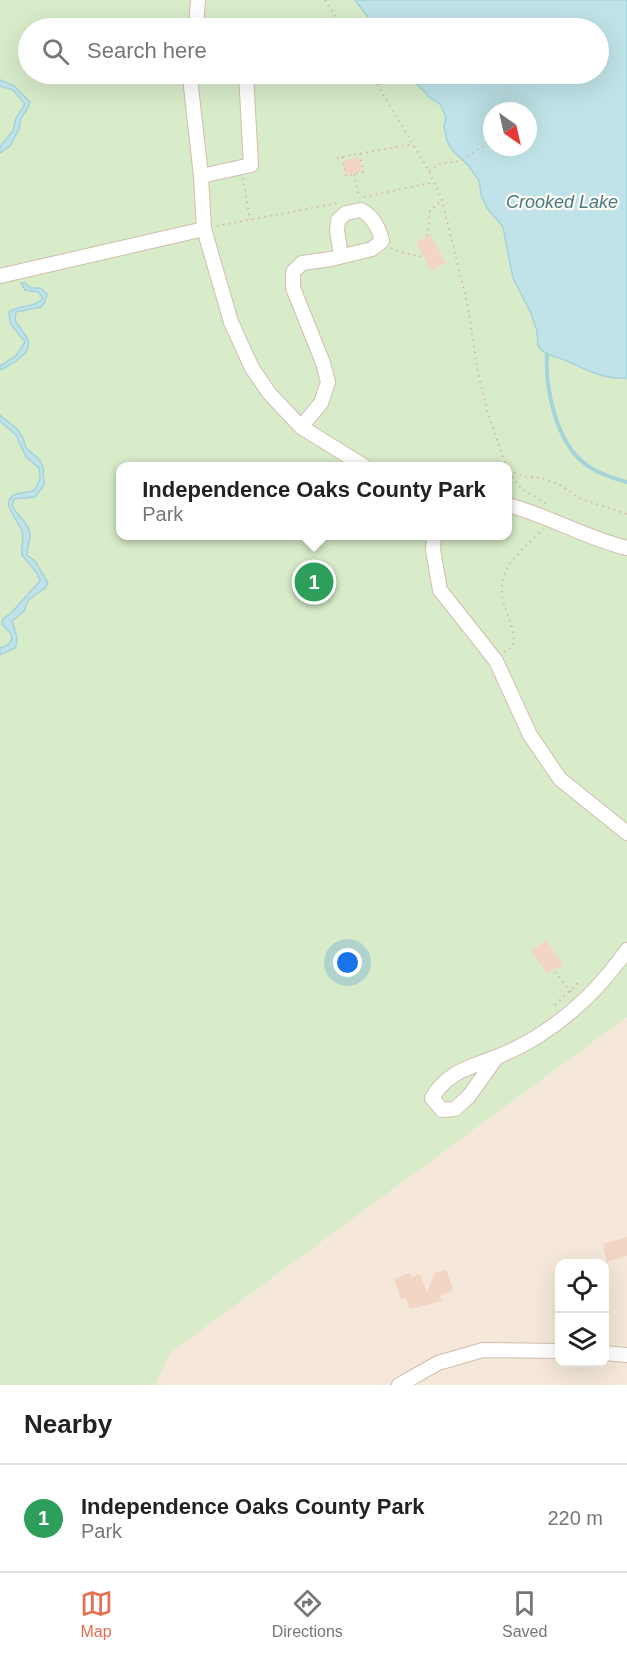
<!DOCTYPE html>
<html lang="en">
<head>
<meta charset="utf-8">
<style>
  :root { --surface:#fff; --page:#f2f2f2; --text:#222; --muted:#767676; --line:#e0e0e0; --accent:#e76f51 }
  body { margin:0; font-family:Arial,sans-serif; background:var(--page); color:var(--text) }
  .controls { position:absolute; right:18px; bottom:18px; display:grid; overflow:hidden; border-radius:12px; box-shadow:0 6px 24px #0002 }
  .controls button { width:54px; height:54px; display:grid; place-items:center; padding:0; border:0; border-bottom:2px solid var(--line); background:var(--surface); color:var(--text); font:30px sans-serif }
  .compass { position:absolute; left:483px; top:102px; width:54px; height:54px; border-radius:50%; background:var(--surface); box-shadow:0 6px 24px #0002; rotate:146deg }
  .you { position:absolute; left:348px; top:963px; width:21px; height:21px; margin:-15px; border:4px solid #fff; border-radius:50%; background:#1a73e8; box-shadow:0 0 0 9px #1a73e833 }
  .badge { display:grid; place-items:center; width:39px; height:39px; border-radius:50%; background:var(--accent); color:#fff; font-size:20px; font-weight:700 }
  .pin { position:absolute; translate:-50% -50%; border:3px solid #fff; box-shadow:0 2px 6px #0006 }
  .popup { position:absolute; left:116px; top:462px; width:396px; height:78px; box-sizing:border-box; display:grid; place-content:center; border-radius:12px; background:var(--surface); filter:drop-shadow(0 2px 4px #0005); font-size:20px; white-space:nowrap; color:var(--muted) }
  .popup b { font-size:22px; color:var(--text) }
  .popup::after { content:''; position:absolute; left:50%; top:100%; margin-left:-12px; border:12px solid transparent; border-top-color:var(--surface) }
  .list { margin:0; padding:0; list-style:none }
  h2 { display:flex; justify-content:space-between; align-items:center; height:78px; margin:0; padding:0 24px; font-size:26px }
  h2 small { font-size:20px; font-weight:400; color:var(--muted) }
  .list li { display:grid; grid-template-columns:39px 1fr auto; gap:18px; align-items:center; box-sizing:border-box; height:108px; padding:0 24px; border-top:2px solid var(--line) }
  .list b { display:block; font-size:22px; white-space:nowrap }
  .list p { margin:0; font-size:20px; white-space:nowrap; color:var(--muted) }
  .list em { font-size:20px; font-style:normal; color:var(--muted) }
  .icon { flex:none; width:33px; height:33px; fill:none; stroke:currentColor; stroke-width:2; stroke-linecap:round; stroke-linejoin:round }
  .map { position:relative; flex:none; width:627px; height:1385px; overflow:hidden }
  .search { position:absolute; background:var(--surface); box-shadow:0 6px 24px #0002; left:18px; right:18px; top:18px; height:66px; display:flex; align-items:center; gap:15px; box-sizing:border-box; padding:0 21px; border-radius:33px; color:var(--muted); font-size:22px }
  .sheet { height:186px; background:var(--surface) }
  nav { display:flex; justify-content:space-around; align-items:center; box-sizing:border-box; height:84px; border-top:2px solid var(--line); background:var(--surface); font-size:16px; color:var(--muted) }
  nav a { display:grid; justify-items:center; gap:3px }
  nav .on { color:var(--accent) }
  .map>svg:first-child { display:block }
  .residential { fill:#f5e8da; fill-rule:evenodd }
  .green { fill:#d8ecc9; fill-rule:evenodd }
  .water { fill:#bfe3e8; stroke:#a5d3da; stroke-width:1.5; fill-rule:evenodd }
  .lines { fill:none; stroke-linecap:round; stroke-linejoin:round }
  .stream { stroke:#a5d3da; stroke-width:4 }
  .building { fill:#f3d5c3 }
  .minor-casing { stroke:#d1beb0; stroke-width:16 }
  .path { stroke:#d9b8a5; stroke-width:2; stroke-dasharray:1.5 4.5; stroke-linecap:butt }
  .minor { stroke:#fff; stroke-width:14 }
  .labels { text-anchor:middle; stroke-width:4.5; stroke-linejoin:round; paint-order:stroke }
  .water-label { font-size:18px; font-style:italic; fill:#437c86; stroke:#fffaf3 }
</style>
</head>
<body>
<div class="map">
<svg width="627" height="1385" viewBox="0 0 627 1385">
  <rect width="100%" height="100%" fill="#fdf6ec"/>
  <path class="residential" d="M627,1017V1385H126ZM560,1264H604V1362H560Z"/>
  <path class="green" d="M0,0H627V1017L170,1353L155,1385H0ZM28,28H598V74H28ZM492,111H528V147H492ZM121,466H508V536H121Z"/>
  <path class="water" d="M355,0H627V378C605,380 587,370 567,361C556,356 545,356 538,346L537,331L531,313L513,278L503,227L487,208L481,195L479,181L468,165L453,151L447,141L444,126L446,117L440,104L429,97L408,74H598V28H376ZM492,111H528V147H492Z
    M0,80L14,86L30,102L27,110L21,118L19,129L10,146L0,153V147L13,131L16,118L25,104L13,90L0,86Z
    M21,283H25L31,288H40L47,294L45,302L41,307L16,312L15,320C18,327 26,333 28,341C33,353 9,366 0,370V366L16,356L25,342L10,323L9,312C19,304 35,309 43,298L38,292L25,290Z
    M0,415L17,429L23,438L26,448L39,459L43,467L44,485L35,497L14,499L12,505C16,515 26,520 29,530C33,539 26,546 27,555L35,561L48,583L45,588L28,600L24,611L12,621C14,631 20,638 15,648L0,655V648L8,645L12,639L11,634L2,624L3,619L11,613L40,581L37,573L22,555C21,547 24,539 22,531C18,520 0,503 14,495C20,492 27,493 33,491L36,488L40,479L39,468L26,457L16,435L0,421Z"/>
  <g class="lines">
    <path class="stream" d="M547,354C545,389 556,441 584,463C596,473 612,478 627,482"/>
  </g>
  <path class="building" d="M359,157L362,171L346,175L343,160Z
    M430,234L446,263L431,271L416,242Z
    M546,940L563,964L547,974L531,951Z
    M627,1237V1256L607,1262L603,1244Z
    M446,1269L453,1290L440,1296L442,1301L410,1309L406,1298L401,1299L394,1279L410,1273L412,1277L420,1274L427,1292L435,1273Z"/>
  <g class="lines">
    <g class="minor-casing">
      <path id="minor" d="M196,28L198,0
        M192,74L191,87L201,176L204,229L231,322L252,368L269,393L301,427L364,466
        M201,176L251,165L246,74
        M0,276L204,229
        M301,427L321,403L328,382L323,363L293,288V272L302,263L331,259L372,249L382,241C379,228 372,216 361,210L346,213L338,220L337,230L341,256
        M508,505C549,516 586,538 627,548
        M434,536L433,550L440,590L496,661L530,735L560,779L627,833
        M497,1057L469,1096L455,1109L442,1110L432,1098C448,1071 469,1068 496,1057C510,1052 525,1044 538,1036C573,1014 603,984 627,950
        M604,1353L627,1355
        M399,1385L438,1363L483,1350L560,1351"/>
    </g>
    <path class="path" d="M325,0L343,28
      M261,28L264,19
      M371,74L429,171L442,200L468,307L478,373L487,410L506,466
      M342,157L346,176L363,172L360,153
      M337,158L412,144
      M429,171L442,163L461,161L492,140
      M354,174L359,198
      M243,178L250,220
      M364,197L434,182
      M217,226L338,203
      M427,236L430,211L442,200
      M391,248L400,252L424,257
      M508,471L527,477L542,478L560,485L581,499L627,514
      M508,472L522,489L547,504
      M504,652L512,647L514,641C513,628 508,616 504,604C494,568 520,553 543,529
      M555,972L573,995
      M555,1005L581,980"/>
    <use href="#minor" class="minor"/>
  </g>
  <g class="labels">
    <g class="water-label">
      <text x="562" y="208">Crooked Lake</text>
    </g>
  </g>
</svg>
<div class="controls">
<button><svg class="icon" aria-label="locate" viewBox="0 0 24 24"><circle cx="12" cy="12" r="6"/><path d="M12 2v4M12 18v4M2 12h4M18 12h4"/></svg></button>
<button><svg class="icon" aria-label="layers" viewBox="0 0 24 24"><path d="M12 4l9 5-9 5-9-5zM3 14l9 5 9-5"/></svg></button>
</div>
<svg class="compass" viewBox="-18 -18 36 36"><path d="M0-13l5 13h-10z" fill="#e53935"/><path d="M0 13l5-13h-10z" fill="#767676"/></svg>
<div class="you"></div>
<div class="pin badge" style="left:314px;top:582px;background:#2e9e5b">1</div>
<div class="popup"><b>Independence Oaks County Park</b>Park</div>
<div class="search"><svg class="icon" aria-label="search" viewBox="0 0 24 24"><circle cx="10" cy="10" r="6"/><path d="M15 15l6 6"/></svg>Search here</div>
</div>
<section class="sheet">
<h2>Nearby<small></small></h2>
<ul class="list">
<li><span class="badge" style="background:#2e9e5b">1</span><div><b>Independence Oaks County Park</b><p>Park</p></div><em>220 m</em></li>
</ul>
</section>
<nav>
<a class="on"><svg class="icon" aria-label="map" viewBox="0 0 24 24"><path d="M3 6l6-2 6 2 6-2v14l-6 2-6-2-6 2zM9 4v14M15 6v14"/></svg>Map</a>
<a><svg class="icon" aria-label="directions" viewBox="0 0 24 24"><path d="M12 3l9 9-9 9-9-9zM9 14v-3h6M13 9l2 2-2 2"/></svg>Directions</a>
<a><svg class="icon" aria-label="saved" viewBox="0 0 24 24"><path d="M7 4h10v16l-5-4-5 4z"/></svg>Saved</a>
</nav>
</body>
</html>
